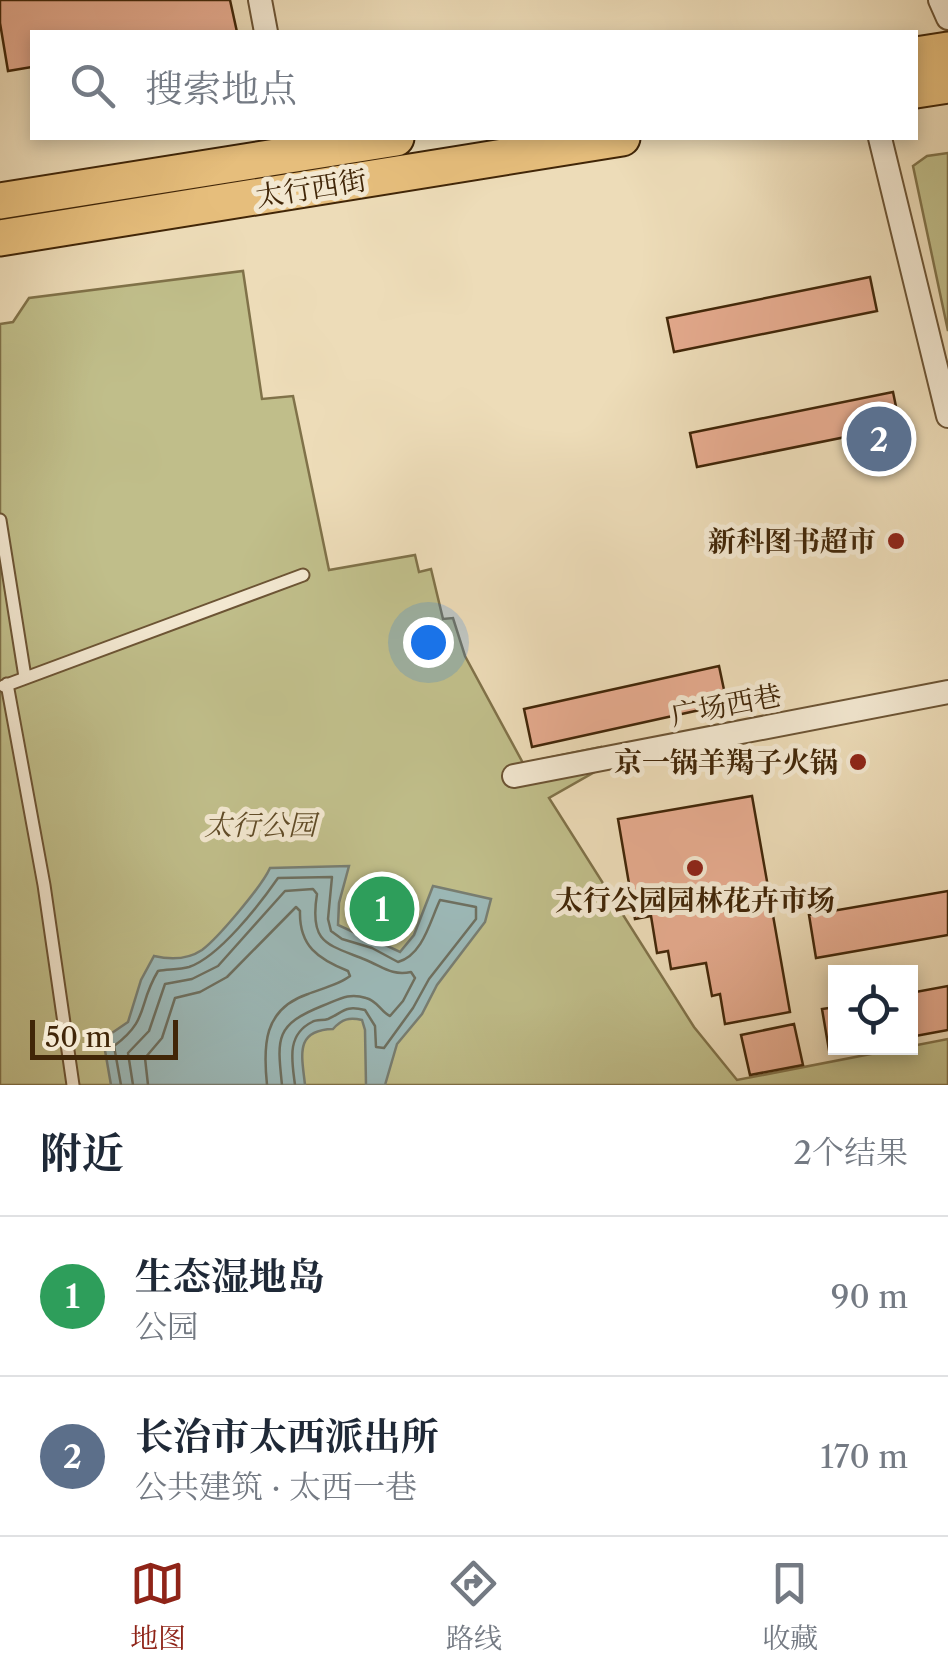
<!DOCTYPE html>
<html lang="zh">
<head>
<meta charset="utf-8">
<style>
  :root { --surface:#fff; --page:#f6f6f7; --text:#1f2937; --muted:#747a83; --line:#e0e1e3; --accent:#8f2418 }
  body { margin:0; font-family:"Libre Caslon Text","Noto Serif SC",serif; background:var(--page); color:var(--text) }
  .controls { position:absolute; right:30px; bottom:30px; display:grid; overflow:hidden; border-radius:0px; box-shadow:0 5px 15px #0003 }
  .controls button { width:90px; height:90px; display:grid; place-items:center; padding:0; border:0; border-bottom:2px solid var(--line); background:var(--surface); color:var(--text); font:50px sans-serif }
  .scale { position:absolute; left:30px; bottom:25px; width:148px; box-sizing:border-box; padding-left:10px; border:5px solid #412608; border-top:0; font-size:28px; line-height:35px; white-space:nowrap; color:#412608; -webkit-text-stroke:8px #f3e8d1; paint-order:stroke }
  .you { position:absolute; left:428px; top:642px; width:35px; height:35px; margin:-25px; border:8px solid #fff; border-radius:50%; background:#1a73e8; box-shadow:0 0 0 15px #1a73e833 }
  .badge { display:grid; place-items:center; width:65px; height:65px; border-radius:50%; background:var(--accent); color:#fff; font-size:32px; font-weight:700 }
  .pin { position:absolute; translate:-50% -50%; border:5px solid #fff; box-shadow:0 2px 10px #0006 }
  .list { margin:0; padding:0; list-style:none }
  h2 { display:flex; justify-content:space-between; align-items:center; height:130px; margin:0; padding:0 40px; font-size:42px }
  h2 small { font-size:32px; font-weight:400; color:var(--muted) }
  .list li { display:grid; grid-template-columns:65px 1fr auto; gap:30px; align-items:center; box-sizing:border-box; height:160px; padding:0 40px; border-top:2px solid var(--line) }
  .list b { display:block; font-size:38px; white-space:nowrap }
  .list p { margin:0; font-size:32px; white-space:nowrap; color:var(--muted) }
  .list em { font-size:32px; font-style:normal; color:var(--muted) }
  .icon { flex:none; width:55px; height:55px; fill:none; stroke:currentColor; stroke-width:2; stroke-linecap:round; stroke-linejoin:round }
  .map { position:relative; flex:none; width:948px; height:1085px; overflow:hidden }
  .search { position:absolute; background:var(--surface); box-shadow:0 5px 15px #0003; left:30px; right:30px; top:30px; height:110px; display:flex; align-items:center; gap:25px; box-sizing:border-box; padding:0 35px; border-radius:0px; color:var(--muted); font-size:38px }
  .sheet { height:450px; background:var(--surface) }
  nav { display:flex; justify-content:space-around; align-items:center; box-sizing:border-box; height:140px; border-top:2px solid var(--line); background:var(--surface); font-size:28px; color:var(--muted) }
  nav a { display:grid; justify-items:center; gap:5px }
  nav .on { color:var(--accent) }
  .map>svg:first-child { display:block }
  .green { fill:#c0be8a; stroke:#807249; stroke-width:2.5 }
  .water { fill:#9cb9b8; stroke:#787e72; stroke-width:2.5 }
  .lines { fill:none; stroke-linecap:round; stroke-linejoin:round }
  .shore { stroke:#6e7060; stroke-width:2.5 }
  .building { fill:#e6ab8f; stroke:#412608; stroke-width:2.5 }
  .service-casing { stroke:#6c5434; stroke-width:15 }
  .minor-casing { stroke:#6c5434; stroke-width:26 }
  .primary-casing { stroke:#412608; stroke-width:39 }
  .service { stroke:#f3e8d1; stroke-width:11 }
  .minor { stroke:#f3e8d1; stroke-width:22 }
  .primary { stroke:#e6be7c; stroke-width:35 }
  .poi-dot { fill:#8f2418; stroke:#f3e8d1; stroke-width:4 }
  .labels { text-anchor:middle; stroke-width:10; stroke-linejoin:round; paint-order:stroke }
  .street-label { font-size:28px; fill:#412608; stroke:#f3e8d1 }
  .poi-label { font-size:28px; font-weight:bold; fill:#412608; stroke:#f3e8d1; text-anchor:end }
  .park-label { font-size:28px; font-style:italic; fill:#614c28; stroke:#f3e8d1 }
</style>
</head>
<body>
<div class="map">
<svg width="948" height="1085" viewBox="0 0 948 1085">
  <rect width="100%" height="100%" fill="#eddcb8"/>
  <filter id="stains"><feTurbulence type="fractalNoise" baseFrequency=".002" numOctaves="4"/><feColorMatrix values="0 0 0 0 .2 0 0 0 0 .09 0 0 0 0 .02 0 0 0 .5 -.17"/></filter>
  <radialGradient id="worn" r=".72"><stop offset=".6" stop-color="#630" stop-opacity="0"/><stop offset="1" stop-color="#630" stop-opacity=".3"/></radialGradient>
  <path class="green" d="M948,153V331L913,166L927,156Z
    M243,271L262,399L293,396L329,570L415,555L419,572L431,569L443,619L453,618L465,656L523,763L601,747L605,766L549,798L694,1027L737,1080L948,1039V1085H0V324L13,322L29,298Z"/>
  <path class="water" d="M349,866L339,903L338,925L366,938L378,936L384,941L383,944L400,952L414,935L433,886L491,899L485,922L437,985L422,1014L397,1044L385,1085H366L365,1030L362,1020C349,1017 342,1019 333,1029C294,1030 302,1056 305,1085H111L103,1039L128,1022L141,980L154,956C171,960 187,960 202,950C218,938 262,886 270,868Z"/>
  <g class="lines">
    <path class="shore" d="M121,1085L114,1046C150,1019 137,1006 158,971C167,969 178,970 189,967C219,957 260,904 278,878L332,877L328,919L331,931L342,939L372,948L398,962C423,955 430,921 440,900L476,907V919L429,979L413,1008L384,1048L376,1047L375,1026L365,1010C344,1005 344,1012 328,1019C323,1021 317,1019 312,1022C286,1035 292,1061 295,1085
      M133,1085L128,1053L149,1031L165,984L192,979L218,966L285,891L313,889L317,894C309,944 327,944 366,960C383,967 392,976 411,972L415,978L403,1001L390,1016C381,1012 378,1001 366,998C348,992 338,1000 322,1006C275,1025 277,1038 282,1085
      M148,1085L145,1058L162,1038L175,998L200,992L227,977L296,907L300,911C299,946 318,959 348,971L350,976C340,984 321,989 308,994C263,1009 263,1046 267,1085"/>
  </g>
  <path class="building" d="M0,0H230L237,32H32V67L8,71L0,23Z
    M870,277L877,311L674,352L667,318Z
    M893,392L900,426L697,467L690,433Z
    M719,666L727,704L532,747L524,709Z
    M752,796L790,1012L725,1024L720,994L712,996L706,963L671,969L668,951L657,953L651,916L635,919L618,819Z
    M948,891V935L816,958L809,915Z
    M948,986V1030L910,1037V993Z
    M836,1007V1048H846L829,1050L822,1009Z
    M794,1024L803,1065L750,1075L741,1035Z"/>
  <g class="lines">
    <g class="service-casing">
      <path id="service" d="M0,520L25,677
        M7,684L44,885L73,1085
        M4,686L303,575"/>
    </g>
    <g class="minor-casing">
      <path id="minor" d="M260,0L266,32
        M940,0L948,18
        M880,138L948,416
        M514,776L948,692"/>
    </g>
    <g class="primary-casing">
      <path id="primary" d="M916,55L948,50
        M916,90L948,85
        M0,201L396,138
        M0,238L622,138"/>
    </g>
    <use href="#service" class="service"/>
    <use href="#minor" class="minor"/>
    <use href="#primary" class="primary"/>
  </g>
  <g class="poi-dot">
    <circle cx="896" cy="541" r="10"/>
    <circle cx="858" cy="762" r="10"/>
    <circle cx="695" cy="868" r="10"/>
  </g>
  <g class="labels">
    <g class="street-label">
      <text transform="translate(311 188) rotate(-9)" y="10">太行西街</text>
      <text transform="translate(726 705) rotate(-11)" y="10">广场西巷</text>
    </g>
    <g class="poi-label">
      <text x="876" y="551">新科图书超市</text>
      <text x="838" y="772">京一锅羊羯子火锅</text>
      <text x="695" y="910" text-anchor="middle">太行公园园林花卉市场</text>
    </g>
    <g class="park-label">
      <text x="260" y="835">太行公园</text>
    </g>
  </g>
  <rect width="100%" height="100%" filter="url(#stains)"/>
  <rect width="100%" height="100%" fill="url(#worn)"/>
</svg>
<div class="controls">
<button><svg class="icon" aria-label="locate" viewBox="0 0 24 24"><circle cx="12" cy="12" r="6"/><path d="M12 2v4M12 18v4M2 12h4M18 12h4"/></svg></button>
</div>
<div class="scale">50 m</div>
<div class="you"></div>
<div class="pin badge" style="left:382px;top:909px;background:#2e9e5b">1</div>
<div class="pin badge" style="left:879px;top:439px;background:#5c6f8a">2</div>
<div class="search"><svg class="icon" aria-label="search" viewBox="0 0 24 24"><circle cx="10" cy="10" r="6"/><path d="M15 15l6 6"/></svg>搜索地点</div>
</div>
<section class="sheet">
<h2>附近<small>2个结果</small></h2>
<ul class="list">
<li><span class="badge" style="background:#2e9e5b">1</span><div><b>生态湿地岛</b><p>公园</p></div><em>90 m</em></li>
<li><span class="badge" style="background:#5c6f8a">2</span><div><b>长治市太西派出所</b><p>公共建筑 · 太西一巷</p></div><em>170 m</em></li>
</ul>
</section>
<nav>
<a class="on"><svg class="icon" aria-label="map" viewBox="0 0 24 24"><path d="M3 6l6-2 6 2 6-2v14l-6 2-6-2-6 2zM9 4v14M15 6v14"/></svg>地图</a>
<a><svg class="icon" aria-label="directions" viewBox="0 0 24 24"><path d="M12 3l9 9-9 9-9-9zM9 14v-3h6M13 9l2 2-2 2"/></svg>路线</a>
<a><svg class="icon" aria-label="saved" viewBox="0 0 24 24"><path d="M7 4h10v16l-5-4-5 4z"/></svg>收藏</a>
</nav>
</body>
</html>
